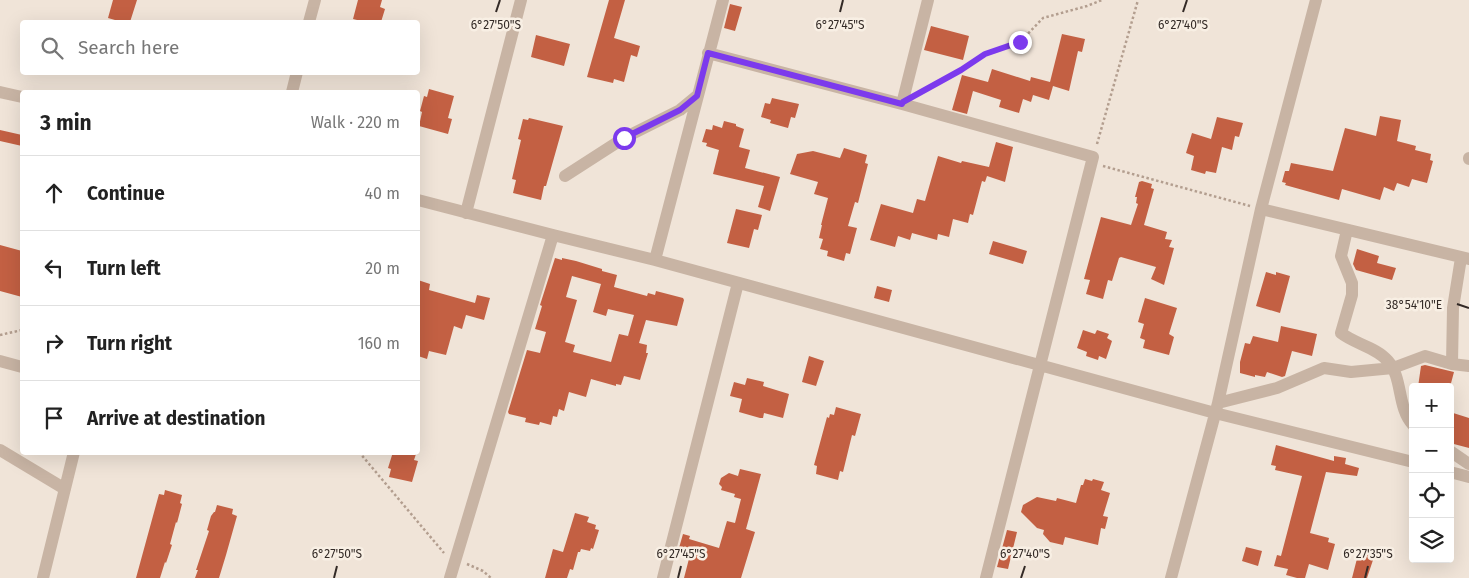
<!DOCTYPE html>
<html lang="en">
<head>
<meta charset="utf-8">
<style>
  :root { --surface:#fff; --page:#f6f6f6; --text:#222; --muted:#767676; --line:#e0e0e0 }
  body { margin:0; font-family:"Fira Sans",sans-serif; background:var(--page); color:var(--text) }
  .controls { position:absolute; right:15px; bottom:15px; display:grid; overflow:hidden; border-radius:5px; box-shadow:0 5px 20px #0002 }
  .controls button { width:45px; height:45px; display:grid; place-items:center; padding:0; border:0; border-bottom:1px solid var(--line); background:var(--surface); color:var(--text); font:25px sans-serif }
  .stop { position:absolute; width:15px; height:15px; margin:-11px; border:4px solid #7c3aed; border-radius:50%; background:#fff }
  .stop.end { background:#7c3aed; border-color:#fff; box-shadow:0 1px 5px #0008 }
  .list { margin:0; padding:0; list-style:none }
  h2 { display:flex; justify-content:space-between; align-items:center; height:65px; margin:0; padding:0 20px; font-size:21px }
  h2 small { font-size:16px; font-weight:400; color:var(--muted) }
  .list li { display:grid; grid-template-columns:32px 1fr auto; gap:15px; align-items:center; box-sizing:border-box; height:75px; padding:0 20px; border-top:1px solid var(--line) }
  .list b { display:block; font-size:19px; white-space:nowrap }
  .list em { font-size:16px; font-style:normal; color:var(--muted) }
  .icon { flex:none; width:28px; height:28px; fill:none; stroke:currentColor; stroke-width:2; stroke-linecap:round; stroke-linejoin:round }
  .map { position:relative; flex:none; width:1469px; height:578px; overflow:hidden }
  .search { position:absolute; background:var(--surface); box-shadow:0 5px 20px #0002; left:20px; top:20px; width:400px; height:55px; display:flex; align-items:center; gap:12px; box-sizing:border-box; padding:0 18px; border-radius:5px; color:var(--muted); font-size:19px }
  .panel { position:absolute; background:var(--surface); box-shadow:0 5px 20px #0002; left:20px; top:90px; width:400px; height:365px; border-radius:5px }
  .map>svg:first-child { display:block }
  .building { fill:#c36043; fill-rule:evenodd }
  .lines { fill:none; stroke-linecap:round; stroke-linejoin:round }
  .path { stroke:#b39e8f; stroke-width:2.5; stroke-dasharray:2.5 2.5; stroke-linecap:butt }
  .minor { stroke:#c8b4a4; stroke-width:12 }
  .route { stroke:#7c3aed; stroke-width:6 }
  .ticks { fill:none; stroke:#332a26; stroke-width:2 }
  .ticks-label { font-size:12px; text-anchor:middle; fill:#332a26; stroke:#f8efe4; stroke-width:5; stroke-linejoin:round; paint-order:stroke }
</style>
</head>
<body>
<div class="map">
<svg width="1469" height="578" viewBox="0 0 1469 578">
  <rect width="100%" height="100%" fill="#f0e4d8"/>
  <path class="building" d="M113,0H137L130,22H122L108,18Z
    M358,0H382L380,7L385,9L381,22H365L353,19Z
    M609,0H625L614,38L640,46L637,57L631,55L624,82L614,79L613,83L587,77Z
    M730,4L742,7L735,31L724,28Z
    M931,26L969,36L963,60L924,50Z
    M1062,34L1085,39L1082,52L1078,51L1069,91L1053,86L1049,100L1033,95L1031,102L1023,99L1019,113L999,107L1001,100L973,91L967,114L952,110L962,75L988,82L992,69L1030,81L1031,77L1050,82Z
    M536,35L570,44L564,66L531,57Z
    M429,89L454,96L448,118L452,119L448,134L419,126L422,112L420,111L424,96L427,97Z
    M772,98L799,104L795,118L791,117L788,128L770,123L771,120L761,117L765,103L770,104Z
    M1380,116L1401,120L1397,141L1416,146L1415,150L1431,154L1430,160L1433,161L1427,183L1412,179L1409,187L1397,183L1394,191L1384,187L1380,200L1342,189L1339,200L1285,185L1286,183L1282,182L1285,171H1289L1291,163L1333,171L1345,128L1376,136Z
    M1217,117L1243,123L1239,137L1235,136L1232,150L1222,147L1216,173L1206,171L1205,174L1191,170L1194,156L1186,153L1192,133L1211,139Z
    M529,118L563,126L546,186H544L541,200L513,193L516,180L512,179L521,140L518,139L523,119L528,120Z
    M724,121L736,124V126L744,129L739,147L750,150L745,168L780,177L770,211L758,207L764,186L713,174L719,150L706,146L707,143L702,142L706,129L712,130L713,125L722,128Z
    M0,130L22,135V146L0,141Z
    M996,142L1013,147L1005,182L987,176L985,182L982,181L973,215L970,214L968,223L953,219L949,237L938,234L937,240L912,233L910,240L898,236L895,247L870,240L881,204L913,213L917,199L925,201L938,156L961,163L962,161L989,167Z
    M844,148L867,155L865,163L868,164L858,203L855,202L848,226L857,228L850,254L846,253L844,261L827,256L828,251L820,249L823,239L819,238L822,225H821L828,198L814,194L818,182L790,174L797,154L813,151L840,158Z
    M1142,181L1152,184L1151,188L1154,189L1144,225L1167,232L1165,239L1172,240L1169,247L1174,248L1164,285L1151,279L1156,267L1121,257L1119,258L1112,281L1108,280L1103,299L1086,294L1090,280L1084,279L1101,217L1131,225L1138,204L1136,203L1137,197H1135L1139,182Z
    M736,209L762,215L758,230L754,229L749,248L727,243Z
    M993,241L1027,251L1023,264L989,254Z
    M0,245L22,251V297L0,291Z
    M1357,249L1379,256L1377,263L1396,268L1392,280L1356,270L1353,264Z
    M555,258L562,260V258L576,261L602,269V271L617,275L614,287L647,296L648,293L655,295L656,291L683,298L684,300L677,326L646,320L639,343L647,345L646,353H648L640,380L624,376L621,385L616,384V386L591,379L586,397L569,392L564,411L559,409L557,417L553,416L551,425L540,422L539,425L525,422L526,418L509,414L508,412L527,350L540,353L546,332L535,329L542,306L540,305ZM572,276L601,284L593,312L606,316L608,309L634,315L628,336L619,334L611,362L573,352L575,345L565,342L577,300L566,297Z
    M1266,272L1276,275V272L1290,276L1280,313L1256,306Z
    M418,280L430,284L429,290L475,303L477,295L490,298L484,320L466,315L462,329L454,326L446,355L429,351L427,359L418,356Z
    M877,286L892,290L889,302L874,298Z
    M1145,298L1177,308L1169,334L1174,337L1169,355L1143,348L1145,340L1140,338L1144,324L1138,322Z
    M1281,326L1317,334L1312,356L1292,351L1285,376L1282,377L1267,372L1265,377L1255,375V377L1240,373V362L1245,343L1250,344L1253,336L1278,342Z
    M1083,330L1095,334L1097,330L1109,334L1107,338L1112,341L1106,359L1099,356L1098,360L1086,356L1087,352L1077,348Z
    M809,356L824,361L816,386L802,382Z
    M1425,365L1454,372L1450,387H1418L1421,366Z
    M747,378L764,382L763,386L789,394L783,418L764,413L763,418H760L739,412L742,399L730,396L734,382L745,385Z
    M836,407L861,414L855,436L852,435L843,472L840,471L838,480L816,474L817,466L814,465L827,417L829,418L830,414L834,415Z
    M1450,412L1469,418V448L1450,443Z
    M1276,445L1334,461V456L1346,458L1345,464L1359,468L1357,476L1326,472L1310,533L1329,538L1328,542L1335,544L1328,570L1309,564L1305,578H1297L1286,575L1288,569L1274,566L1277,555L1281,556L1302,476L1275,470L1276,466L1271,465Z
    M393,452H409L416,454L414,460L418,461L412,482L389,477L391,469L388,468Z
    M740,469L761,474L746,529L755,532L741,578H684L691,551L679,548L683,534L690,536L689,539L719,548L727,521L735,523L741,499L734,497L735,494L721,490L722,487L719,484L721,478L729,473L738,476Z
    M1085,479L1092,481L1093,479L1104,482L1101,490L1110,493L1103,516L1108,517L1105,529L1101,528L1098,545L1065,537L1063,545L1050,542L1043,534L1044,530L1037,528L1021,512L1023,505L1037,497L1056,501L1057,498L1076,503L1081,485H1083Z
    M165,490L182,495L180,503L182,504L177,523L176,522L170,544L172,545L166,563L165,562L160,578H136L159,494L164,495Z
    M217,505L233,509L232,514L237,516L226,555L219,578H195L198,570H196L209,531L207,530L211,516L214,512H215Z
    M575,513L589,517L587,522L596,525L595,529L599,530L593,549L591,548L590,551L581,549L580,552H578L573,570L570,569L567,578H545L553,549L563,552Z
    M1007,530L1017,532L1008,569L997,567Z
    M1246,547L1262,551L1258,566L1242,561Z
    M1360,547L1374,549L1372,556L1374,557L1367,578H1352Z"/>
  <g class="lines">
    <path class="path" d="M919,92L961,70L985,54L1020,42L1043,18L1087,6L1102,0
      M1097,144L1138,0
      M1103,166L1250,206
      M0,335L22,330
      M359,452L444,553
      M467,564L483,571L491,578"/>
    <path class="minor" d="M309,22L315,0
      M708,53L902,104L1093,157L986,578
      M0,92L22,97
      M292,92L297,72
      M902,104L928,0
      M1469,158V159
      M565,176L624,138L680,110L697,96
      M418,200L553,235L655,260L1215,413L1413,462
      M1261,209L1469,259
      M466,213L521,0
      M1347,230L1341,256L1352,283V295L1341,333C1355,344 1376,347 1388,361C1403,378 1397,408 1413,425
      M655,260L723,0
      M0,361L22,367
      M1452,364L1453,308L1461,258
      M1218,403L1277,388L1324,368L1351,372L1393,368L1425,356L1452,364L1469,366
      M0,450L65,489
      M1450,451L1469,464
      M1450,472L1469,477
      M43,578L74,452
      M450,578L553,235
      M663,578L738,283
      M1171,578L1218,403L1261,209L1316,0"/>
  </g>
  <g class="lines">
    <path class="route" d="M624,138L680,110L697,96L708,53L902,104L903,102L961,70L985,54L1020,42"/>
  </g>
  <path class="ticks" d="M496,12L500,0M840,12L843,0M1183,12L1187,0M1457,304L1469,308M334,578L337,566M678,578L681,566M1021,578L1025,566M1365,578L1368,566"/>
  <g class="ticks-label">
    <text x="496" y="29">6°27'50"S</text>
    <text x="840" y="29">6°27'45"S</text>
    <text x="1183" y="29">6°27'40"S</text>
    <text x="1414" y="309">38°54'10"E</text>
    <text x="337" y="558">6°27'50"S</text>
    <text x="681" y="558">6°27'45"S</text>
    <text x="1025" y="558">6°27'40"S</text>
    <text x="1368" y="558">6°27'35"S</text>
  </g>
</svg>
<div class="controls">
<button>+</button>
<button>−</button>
<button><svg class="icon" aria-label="locate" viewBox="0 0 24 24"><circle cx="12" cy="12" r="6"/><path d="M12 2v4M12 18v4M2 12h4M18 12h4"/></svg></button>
<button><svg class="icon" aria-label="layers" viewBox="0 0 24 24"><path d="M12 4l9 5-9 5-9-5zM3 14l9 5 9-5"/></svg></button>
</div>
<div class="stop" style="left:624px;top:138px"></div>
<div class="stop end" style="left:1020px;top:42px"></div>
<div class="search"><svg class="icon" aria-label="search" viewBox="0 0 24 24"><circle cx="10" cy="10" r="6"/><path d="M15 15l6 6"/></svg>Search here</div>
<section class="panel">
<h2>3 min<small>Walk · 220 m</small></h2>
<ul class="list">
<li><svg class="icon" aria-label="ahead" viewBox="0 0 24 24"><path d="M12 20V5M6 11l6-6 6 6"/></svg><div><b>Continue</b></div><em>40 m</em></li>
<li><svg class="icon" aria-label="left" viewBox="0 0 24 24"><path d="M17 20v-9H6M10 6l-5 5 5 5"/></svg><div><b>Turn left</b></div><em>20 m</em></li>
<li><svg class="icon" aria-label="right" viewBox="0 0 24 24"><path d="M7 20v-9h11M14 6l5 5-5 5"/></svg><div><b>Turn right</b></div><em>160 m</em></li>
<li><svg class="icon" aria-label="arrive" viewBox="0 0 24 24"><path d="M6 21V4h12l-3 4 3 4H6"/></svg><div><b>Arrive at destination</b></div></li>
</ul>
</section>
</div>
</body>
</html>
